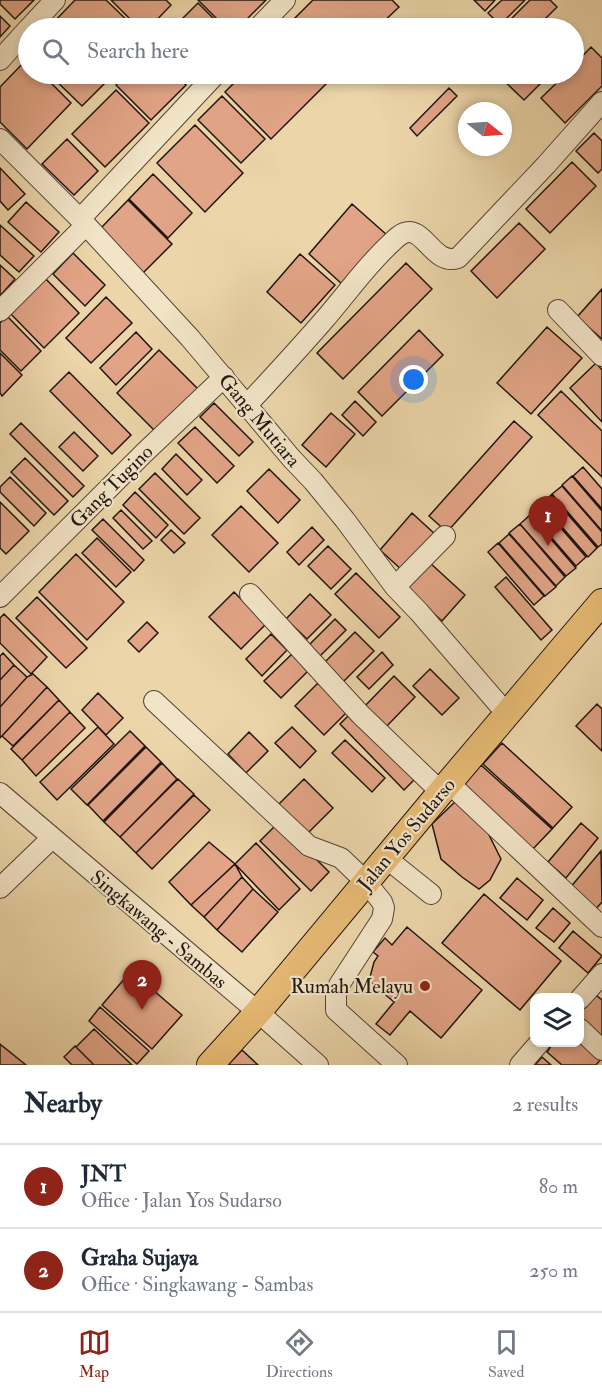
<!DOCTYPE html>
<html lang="en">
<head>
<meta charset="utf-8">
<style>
  :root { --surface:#fff; --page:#f6f6f7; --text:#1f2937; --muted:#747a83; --line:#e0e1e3; --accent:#8f2418 }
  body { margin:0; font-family:"IM FELL Double Pica",serif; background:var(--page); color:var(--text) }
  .controls { position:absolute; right:18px; bottom:18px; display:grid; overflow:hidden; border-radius:12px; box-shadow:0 3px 9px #0003 }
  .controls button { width:54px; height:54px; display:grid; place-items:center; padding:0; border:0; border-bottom:2px solid var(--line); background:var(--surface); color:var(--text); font:30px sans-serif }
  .compass { position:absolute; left:458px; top:102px; width:54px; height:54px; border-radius:50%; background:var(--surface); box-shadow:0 3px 9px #0003; rotate:107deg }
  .you { position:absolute; left:414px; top:380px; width:21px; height:21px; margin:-15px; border:4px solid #fff; border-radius:50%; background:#1a73e8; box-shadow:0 0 0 9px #1a73e833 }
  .badge { display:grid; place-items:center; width:39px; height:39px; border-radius:50%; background:var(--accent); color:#fff; font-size:20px; font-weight:700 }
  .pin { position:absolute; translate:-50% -50px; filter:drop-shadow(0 2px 3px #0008) }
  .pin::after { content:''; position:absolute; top:32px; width:21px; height:18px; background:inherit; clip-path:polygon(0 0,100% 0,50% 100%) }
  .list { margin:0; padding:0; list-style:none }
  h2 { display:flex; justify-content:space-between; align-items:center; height:78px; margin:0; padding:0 24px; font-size:26px }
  h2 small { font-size:20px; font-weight:400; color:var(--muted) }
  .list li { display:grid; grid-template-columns:39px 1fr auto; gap:18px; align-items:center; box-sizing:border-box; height:84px; padding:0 24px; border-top:2px solid var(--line) }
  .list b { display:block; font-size:22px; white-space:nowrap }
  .list p { margin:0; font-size:20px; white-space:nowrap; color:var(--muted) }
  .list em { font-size:20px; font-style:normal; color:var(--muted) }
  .icon { flex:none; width:33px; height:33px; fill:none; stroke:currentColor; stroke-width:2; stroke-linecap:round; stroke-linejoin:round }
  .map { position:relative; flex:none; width:602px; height:1065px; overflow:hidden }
  .search { position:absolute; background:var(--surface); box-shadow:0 3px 9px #0003; left:18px; right:18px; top:18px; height:66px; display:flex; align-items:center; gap:15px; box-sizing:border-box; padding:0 21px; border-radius:33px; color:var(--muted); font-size:22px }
  .sheet { height:246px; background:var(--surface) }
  nav { display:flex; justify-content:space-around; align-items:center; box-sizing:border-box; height:84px; border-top:2px solid var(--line); background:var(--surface); font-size:16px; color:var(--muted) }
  nav a { display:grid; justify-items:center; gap:3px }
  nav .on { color:var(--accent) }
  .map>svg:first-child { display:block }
  .building { fill:#e1a486; stroke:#211510; stroke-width:1.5 }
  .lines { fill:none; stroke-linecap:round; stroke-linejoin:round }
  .minor-casing { stroke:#544536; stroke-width:22 }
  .major-casing { stroke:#211510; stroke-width:28 }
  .minor { stroke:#f2e4c7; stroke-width:20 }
  .major { stroke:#e6ba74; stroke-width:26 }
  .poi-dot { fill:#8f2418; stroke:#f2e4c7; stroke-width:2 }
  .labels { text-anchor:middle; stroke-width:4.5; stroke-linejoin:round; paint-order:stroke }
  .street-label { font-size:20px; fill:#211510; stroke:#f2e4c7 }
  .poi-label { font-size:20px; fill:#211510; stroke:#f2e4c7; text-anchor:end }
</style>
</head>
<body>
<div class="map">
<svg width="602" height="1065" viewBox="0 0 602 1065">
  <rect width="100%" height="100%" fill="#ebd5a9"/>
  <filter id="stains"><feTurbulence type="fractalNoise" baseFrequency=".00333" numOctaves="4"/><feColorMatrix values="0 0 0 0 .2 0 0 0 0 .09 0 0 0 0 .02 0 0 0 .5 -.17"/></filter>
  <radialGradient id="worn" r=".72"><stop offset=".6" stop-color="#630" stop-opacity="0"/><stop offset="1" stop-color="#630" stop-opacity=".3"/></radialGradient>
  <path class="building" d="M0,0H34L15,19L0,4Z
    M75,0H106L135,28H57L52,24Z
    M111,0H166L171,5L149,28H139Z
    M198,0H266L238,28H226Z
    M313,0H392L399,7L377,28H294L289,24Z
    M474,0H495L485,11Z
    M502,0H525L500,25L488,13Z
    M530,0H550L557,7L536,28H502Z
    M198,3L223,28H173Z
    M0,16L10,26L0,37Z
    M591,47L602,58V86L565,123L541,98L566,74H574V65Z
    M27,59L28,60V74H42L71,103L27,149L0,122V87Z
    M49,74H100L107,81L82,106Z
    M128,74H174L186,85L151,120L116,85Z
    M243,74H324L330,80L271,139L225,92Z
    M499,74H550L524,100L498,75Z
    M449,88L457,96L417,136L410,128Z
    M116,90L149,123L105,167L72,134Z
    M222,96L265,139L241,163L198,120Z
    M195,125L243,173L205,212L157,163Z
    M594,133L602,141V169L598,173L576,151Z
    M67,139L98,171L74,195L42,164Z
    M572,162L596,186L550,233L526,209Z
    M0,168L25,194L8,210L0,201Z
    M153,174L192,213L168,238L129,199Z
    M128,200L172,244L143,273L100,229Z
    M26,202L59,232L41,252L8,222Z
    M352,204L387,235L343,285L309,254Z
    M519,223L545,249L497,298L471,271Z
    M0,225L34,256L19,272L0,255Z
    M73,253L105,285L85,306L53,274Z
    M300,254L335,285L301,323L267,292Z
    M406,263L432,289L343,379L317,353Z
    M0,265L15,279L0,296Z
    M43,276L79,313L44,348L8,311Z
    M602,289V339L577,317Z
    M106,297L132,323L91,363L66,338Z
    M7,316L41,351L21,371L0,350V323Z
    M547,327L582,358L531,414L497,383Z
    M419,330L443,355L382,416L358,392Z
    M136,332L152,349L116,385L100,368Z
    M159,350L198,389L155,431L117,393Z
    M0,353L22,375L2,396L0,393Z
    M596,363L602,370V422L570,388Z
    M69,372L131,435L112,454L50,391Z
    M561,391L602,431V477L538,415Z
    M355,401L376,422L363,436L342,415Z
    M214,403L253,442L239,456L200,417Z
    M331,413L355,434L326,467L302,445Z
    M514,421L532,437L447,532L429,516Z
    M21,423L84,486L73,497L10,434Z
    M195,427L234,466L217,483L178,443Z
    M74,432L98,456L83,471L59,447Z
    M176,454L202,480L187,495L162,469Z
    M25,458L68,501L54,515L11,472Z
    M583,467L602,489V509L573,476Z
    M269,469L300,500L278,523L247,491Z
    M155,473L200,518L184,534L139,489Z
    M572,476L602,511V531L562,485Z
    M10,477L46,513L34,526L0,492V487Z
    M562,486L602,532V544L598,547L552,494Z
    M135,492L168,525L156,538L123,505Z
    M551,495L597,548L588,557L542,504Z
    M0,502L29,531L6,554L0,548Z
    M540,504L586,557L576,566L530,513Z
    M241,506L278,543L249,572L212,535Z
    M121,510L152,541L143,549L113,518Z
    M412,513L436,535L403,571L380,550Z
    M530,515L576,568L566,576L520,524Z
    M103,519L144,560L134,571L92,530Z
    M520,524L565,577L556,586L509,533Z
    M312,527L324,540L299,565L287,552Z
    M171,530L185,543L174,553L161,540Z
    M509,534L556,587L545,596L499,543Z
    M97,538L131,572L116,587L82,553Z
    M498,543L544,596L534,605L488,552Z
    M328,546L351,569L331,589L308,566Z
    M76,554L124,602L87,640L39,592Z
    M429,562L465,595L442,621L406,588Z
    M356,573L400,617L379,638L335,594Z
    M506,577L552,630L541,640L495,587Z
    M234,592L266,624L241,649L209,617Z
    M310,594L331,615L307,639L286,619Z
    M37,597L87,648L66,668L16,618Z
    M4,614L47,657L31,674L0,643V618Z
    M335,619L346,630L318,658L307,647Z
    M147,622L158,633L139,652L128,641Z
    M355,632L374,651L341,684L322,665Z
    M271,634L287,650L262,676L246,659Z
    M382,652L393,665L369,689L357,677Z
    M3,653L14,665L0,680V656Z
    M292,654L308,671L281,698L264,681Z
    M14,665L27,677L0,707V680Z
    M430,669L459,698L442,715L413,686Z
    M33,674L47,687L0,738V707L27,677Z
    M394,676L415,697L384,729L363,708Z
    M318,683L347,712L324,735L295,706Z
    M47,687L59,700L13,746L2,736Z
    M98,693L123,718L106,735L82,710Z
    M59,700L70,712L22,760L11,749Z
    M597,704L602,709V751L576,726Z
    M354,710L418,776L404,790L340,724Z
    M70,712L85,728L36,776L22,760Z
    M98,727L114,744L57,800L40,782Z
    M292,727L316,751L300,768L275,743Z
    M130,731L145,746L87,805L71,789Z
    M249,732L268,751L246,773L228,754Z
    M345,740L385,778L372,792L332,753Z
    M502,743L572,807L553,828L483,764Z
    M146,747L161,762L103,821L88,805Z
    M162,763L177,779L120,837L104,822Z
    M481,765L552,829L532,850L462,786Z
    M178,779L194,794L136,853L120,837Z
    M304,779L333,808L306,835L277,806Z
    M194,795L210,810L152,869L136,853Z
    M457,800L484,825L501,859L490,880L479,889L462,877L441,859L432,824Z
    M279,822L329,872L311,891L260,841Z
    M581,823L598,838L566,878L548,862Z
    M209,842L235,864L191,905L169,882Z
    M256,843L300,889L279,910L235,864Z
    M601,851L602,902L594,911L569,889Z
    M235,864L242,877L204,917L191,905Z
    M242,877L253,889L217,930L204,917Z
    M517,878L543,900L527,920L500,898Z
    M253,889L278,912L242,952L217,930Z
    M484,894L561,961L520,1010L442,943Z
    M553,908L570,923L554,942L536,928Z
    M407,927L482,990L441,1038L410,1011L390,1035L376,1024L394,1002L369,981L374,962L378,956L373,952L385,938L392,945Z
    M573,931L602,956L588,973L559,948Z
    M131,971L182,1015L152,1049L102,1005Z
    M591,991L602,1000V1046L580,1027V1005Z
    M100,1007L149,1051L137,1064L89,1021Z
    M94,1029L132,1065H94L76,1047Z
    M580,1041L601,1059L596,1065H562L547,1052L554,1042H580Z
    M0,1044L26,1065H0Z
    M75,1046L94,1065H72L64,1057Z
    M242,1050L258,1065H228Z
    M542,1057L551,1065H535Z"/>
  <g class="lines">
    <g class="minor-casing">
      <path id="minor" d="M29,28L55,0
        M258,28L285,0
        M0,60L28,29
        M0,139L86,225L190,338L292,459L313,481L345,520L395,587L419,612L507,714
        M80,219L216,74
        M558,310L602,356
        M0,311L86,225
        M247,405C273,377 299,349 324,320C346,295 365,267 390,244C394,240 399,235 404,233C424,225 433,266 458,258L546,165L602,102
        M395,587L445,536
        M250,594L360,714L441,792
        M0,597L144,453L224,377
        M154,701L309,846L341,858L366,882L382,902L384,908L382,919L339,985L336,995V1010L397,1065
        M449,783L602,927
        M0,793L258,1012L318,1065
        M386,858L431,894
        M0,888L52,838
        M580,999L602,974
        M580,1029L602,1050
        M520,1065L540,1042"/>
    </g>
    <g class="major-casing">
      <path id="major" d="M210,1065L258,1012L441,792L602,602"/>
    </g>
    <use href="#minor" class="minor"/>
    <use href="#major" class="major"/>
  </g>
  <circle class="poi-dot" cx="425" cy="986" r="6"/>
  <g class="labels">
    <g class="street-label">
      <text transform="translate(260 420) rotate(50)" y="7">Gang Mutiara</text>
      <text transform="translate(111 486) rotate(-45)" y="7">Gang Tugino</text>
      <text transform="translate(406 834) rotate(-50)" y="7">Jalan Yos Sudarso</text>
      <text transform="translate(159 929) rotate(40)" y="7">Singkawang - Sambas</text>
    </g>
    <g class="poi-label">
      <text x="413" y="993">Rumah Melayu</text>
    </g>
  </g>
  <rect width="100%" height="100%" filter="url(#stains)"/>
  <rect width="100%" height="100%" fill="url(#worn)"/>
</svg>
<div class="controls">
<button><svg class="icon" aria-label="layers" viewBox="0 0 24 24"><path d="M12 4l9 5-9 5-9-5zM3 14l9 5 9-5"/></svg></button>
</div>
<svg class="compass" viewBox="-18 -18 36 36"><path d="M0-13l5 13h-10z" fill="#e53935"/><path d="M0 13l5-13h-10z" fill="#747a83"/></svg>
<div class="you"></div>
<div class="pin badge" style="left:548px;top:546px">1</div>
<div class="pin badge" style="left:142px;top:1010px">2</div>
<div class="search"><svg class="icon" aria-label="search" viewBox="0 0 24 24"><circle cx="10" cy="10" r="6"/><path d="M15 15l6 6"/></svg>Search here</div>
</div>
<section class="sheet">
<h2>Nearby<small>2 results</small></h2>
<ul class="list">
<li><span class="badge">1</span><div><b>JNT</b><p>Office · Jalan Yos Sudarso</p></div><em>80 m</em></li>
<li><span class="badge">2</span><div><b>Graha Sujaya</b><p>Office · Singkawang - Sambas</p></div><em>250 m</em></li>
</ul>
</section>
<nav>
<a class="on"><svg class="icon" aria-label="map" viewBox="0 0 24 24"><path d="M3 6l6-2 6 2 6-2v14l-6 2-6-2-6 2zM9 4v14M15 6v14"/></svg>Map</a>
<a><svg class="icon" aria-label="directions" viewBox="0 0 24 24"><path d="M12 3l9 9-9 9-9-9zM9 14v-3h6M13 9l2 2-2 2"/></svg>Directions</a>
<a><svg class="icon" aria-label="saved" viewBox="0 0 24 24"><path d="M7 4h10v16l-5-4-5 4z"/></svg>Saved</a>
</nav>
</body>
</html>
